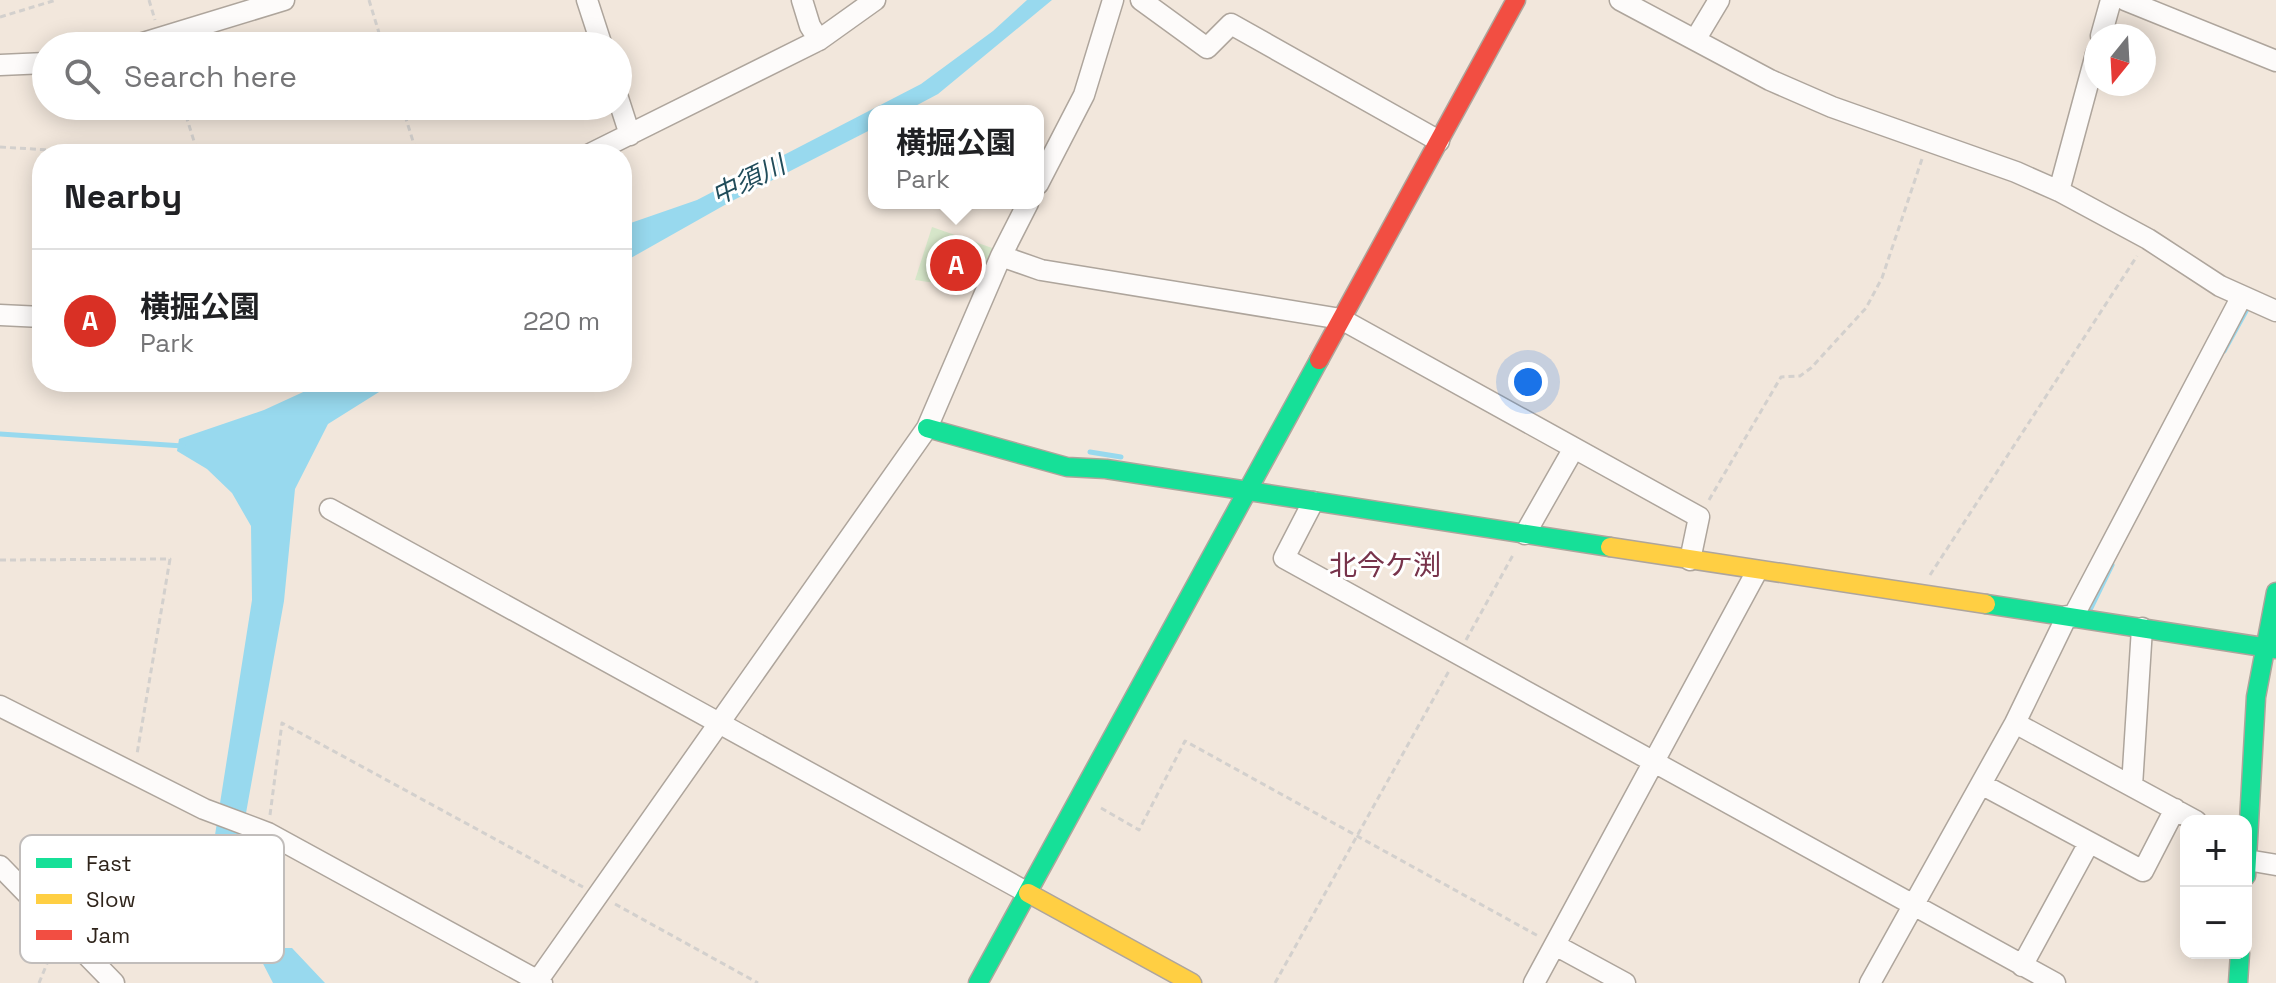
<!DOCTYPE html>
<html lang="en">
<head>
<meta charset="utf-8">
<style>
  :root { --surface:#fff; --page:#f2f2f2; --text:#202124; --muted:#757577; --line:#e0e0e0; --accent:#d93025 }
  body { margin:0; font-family:"Space Grotesk","Noto Sans JP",sans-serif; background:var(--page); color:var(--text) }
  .controls { position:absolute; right:24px; bottom:24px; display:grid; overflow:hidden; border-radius:16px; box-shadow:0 4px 20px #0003 }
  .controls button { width:72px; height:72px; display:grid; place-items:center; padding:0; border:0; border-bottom:2px solid var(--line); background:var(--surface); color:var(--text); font:40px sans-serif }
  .compass { position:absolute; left:2084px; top:24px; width:72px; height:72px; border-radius:50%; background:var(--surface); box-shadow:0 4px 20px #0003; rotate:198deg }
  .you { position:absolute; left:1528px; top:382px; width:28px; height:28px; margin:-20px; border:6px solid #fff; border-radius:50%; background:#1a73e8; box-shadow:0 0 0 12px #1a73e833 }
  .badge { display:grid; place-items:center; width:52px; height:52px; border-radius:50%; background:var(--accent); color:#fff; font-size:26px; font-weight:700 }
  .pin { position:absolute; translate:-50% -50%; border:4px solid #fff; box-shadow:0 2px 8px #0006 }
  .popup { position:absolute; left:868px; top:105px; width:176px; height:104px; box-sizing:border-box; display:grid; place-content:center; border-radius:16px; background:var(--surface); filter:drop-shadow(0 2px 6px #0005); font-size:26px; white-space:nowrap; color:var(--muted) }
  .popup b { font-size:30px; color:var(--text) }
  .popup::after { content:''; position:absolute; left:50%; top:100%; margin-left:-16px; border:16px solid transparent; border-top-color:var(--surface) }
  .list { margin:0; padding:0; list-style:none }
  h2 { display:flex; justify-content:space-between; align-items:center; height:104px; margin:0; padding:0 32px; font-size:34px }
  h2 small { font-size:26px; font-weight:400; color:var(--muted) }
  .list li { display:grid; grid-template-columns:52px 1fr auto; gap:24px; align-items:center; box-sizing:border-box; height:144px; padding:0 32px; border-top:2px solid var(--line) }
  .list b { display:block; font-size:30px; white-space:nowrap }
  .list p { margin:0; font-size:26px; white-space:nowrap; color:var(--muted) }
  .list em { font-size:26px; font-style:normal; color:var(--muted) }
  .icon { flex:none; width:44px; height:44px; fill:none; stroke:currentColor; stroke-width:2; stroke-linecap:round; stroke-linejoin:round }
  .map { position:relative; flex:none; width:2276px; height:983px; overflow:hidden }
  .search { position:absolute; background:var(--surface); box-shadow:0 4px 20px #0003; left:32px; top:32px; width:600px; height:88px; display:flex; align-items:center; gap:20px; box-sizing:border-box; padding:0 28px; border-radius:44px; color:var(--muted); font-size:30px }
  .panel { position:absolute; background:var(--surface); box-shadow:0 4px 20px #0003; left:32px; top:144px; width:600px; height:248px; border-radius:32px }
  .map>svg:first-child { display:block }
  .green { fill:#d6e6c9 }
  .water { fill:#98d9ee }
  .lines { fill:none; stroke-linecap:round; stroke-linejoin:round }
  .stream { stroke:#98d9ee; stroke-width:5 }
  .street-casing { stroke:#aea59c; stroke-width:23 }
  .fast-casing { stroke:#aea59c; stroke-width:21 }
  .slow-casing { stroke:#aea59c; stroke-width:21 }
  .jam-casing { stroke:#aea59c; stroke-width:21 }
  .path { stroke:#d3d0cd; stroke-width:3; stroke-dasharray:6 4; stroke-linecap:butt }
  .street { stroke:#fdfbfa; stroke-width:20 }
  .fast { stroke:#16e098; stroke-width:18 }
  .slow { stroke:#ffcf43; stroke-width:18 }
  .jam { stroke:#f24e42; stroke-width:18 }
  .labels { text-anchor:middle; stroke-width:6; stroke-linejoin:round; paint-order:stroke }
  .water-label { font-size:26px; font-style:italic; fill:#204c5a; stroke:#fff }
  .quarter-label { font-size:28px; fill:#77334b; stroke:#fff }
  .key { fill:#fff; stroke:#c1bdbb; stroke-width:2 }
  .key-label { font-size:22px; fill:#2f241b }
</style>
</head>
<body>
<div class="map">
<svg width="2276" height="983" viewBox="0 0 2276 983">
  <rect width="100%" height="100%" fill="#f2e7dc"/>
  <path class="green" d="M932,227L998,250L982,290L915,280Z"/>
  <path class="water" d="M1027,0H1052L938,94L906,111H874V128L730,202L622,263V226L697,200L921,84L993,31Z
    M325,382H395L328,424L295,489L284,601L241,841L251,906L276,948H292L325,983H273L242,923L232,881L212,854L252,600L251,526L232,493L207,469L177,451L179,439L264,410Z"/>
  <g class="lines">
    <path class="stream" d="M2224,351L2246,311
      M0,434L183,446
      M1090,452L1121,457
      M2090,610L2112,565"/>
    <g class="street-casing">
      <path id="street" d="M587,0L602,46
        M802,0L810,26L819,40
        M1141,0L1207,48L1231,24L1439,141
        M1620,0L1770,80L1832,107L2016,172L2059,191L2148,239L2220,286L2276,311
        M2125,0L2276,61
        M2101,36L2111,0
        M1695,40L1719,0
        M133,46L284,0
        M0,65L46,63
        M618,98L630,135
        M590,154L819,40L875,0
        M1038,184L1084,95L1113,0
        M2059,191L2096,54
        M1001,256L1041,270L1341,319L1699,517L1690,560
        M0,315L42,317
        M1313,502L1284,558L2055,983
        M330,509L1028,893
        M1525,534L1574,448
        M2073,617L2242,296
        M0,706L204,809L268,833L542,983
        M2015,723L2196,821
        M1981,784L2143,871L2175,809
        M2132,786L2142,628
        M2247,860L2276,865
        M0,866L114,983
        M1555,945L1625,983
        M2022,966L2089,843
        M536,983L927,428L1001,256L1028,203
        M1534,983L1757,571
        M1870,983L2015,723L2067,616"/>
    </g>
    <g class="fast-casing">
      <path id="fast" d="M927,428L1067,467L1106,469L1610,547
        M1986,604L2276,649
        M2246,876L2256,697L2276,592
        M978,983L1319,360
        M2238,983L2240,953"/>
    </g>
    <g class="slow-casing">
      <path id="slow" d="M1610,547L1986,604
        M1028,893L1192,983"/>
    </g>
    <g class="jam-casing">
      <path id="jam" d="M1319,360L1516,0"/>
    </g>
    <path class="path" d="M149,0L155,20
      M369,0L383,46
      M0,17L56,0
      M183,106L198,154
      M402,106L417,154
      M0,147L80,152
      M1709,500L1781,377L1800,376L1811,368L1866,308L1882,278L1922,159
      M0,560L170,559L137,754
      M1930,575L2137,256
      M1466,640L1513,555
      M1101,808L1139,830L1185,741L1540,937
      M270,815L282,723L583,887
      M615,904L758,983
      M39,983L53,949
      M1275,983L1449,671"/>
    <use href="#street" class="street"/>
    <use href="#fast" class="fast"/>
    <use href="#slow" class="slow"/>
    <use href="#jam" class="jam"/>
  </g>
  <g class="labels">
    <g class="water-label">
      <text transform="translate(748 180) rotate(-26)" y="9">中須川</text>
    </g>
    <g class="quarter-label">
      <text x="1385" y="575">北今ケ渕</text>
    </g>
  </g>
  <rect x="20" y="835" width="264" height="128" rx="12" class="key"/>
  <rect x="36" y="858" width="36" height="10" fill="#16e098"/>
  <rect x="36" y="894" width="36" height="10" fill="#ffcf43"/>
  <rect x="36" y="930" width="36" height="10" fill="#f24e42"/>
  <g class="key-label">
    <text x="86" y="871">Fast</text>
    <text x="86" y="907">Slow</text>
    <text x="86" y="943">Jam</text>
  </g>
</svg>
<div class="controls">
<button>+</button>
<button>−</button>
</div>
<svg class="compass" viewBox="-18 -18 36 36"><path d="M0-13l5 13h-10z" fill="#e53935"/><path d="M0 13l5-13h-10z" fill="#757577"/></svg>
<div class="you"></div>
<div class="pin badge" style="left:956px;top:265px">A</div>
<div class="popup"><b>横掘公園</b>Park</div>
<div class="search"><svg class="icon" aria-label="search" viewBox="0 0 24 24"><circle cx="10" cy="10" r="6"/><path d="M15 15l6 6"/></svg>Search here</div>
<section class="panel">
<h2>Nearby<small></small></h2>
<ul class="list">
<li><span class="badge">A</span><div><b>横掘公園</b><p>Park</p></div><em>220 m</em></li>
</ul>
</section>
</div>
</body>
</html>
